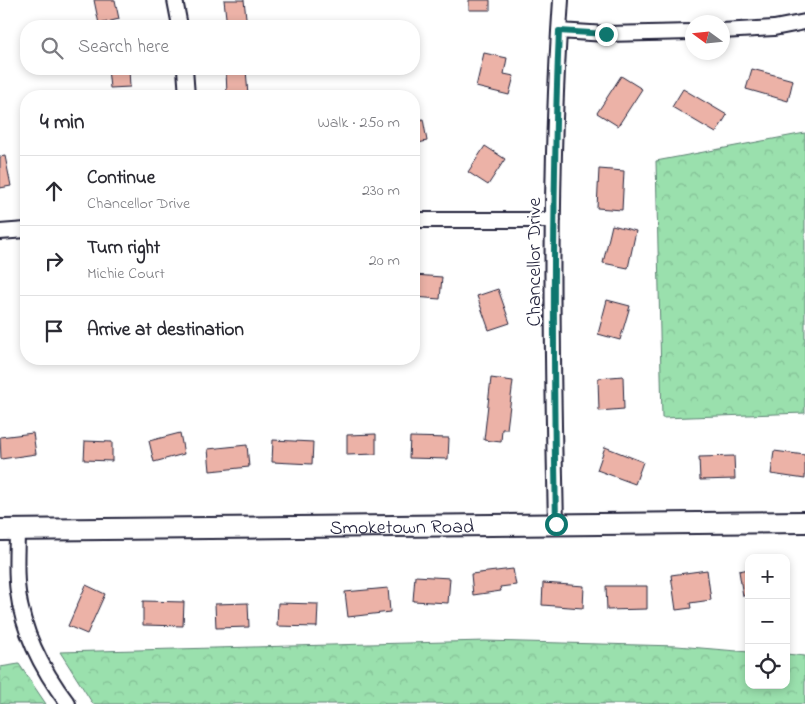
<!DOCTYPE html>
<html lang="en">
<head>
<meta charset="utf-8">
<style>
  :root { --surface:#fff; --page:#f2f2f3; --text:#2b2b33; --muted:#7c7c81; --line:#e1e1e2 }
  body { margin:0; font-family:"Indie Flower",sans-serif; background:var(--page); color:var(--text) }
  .controls { position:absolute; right:15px; bottom:15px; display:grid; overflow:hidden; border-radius:10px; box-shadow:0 2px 8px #0003 }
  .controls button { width:45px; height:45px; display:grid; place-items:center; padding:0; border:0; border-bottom:1px solid var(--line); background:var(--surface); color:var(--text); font:25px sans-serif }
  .compass { position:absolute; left:685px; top:15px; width:45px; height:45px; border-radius:50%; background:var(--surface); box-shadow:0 2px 8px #0003; rotate:285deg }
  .stop { position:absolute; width:15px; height:15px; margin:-11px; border:4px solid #0f766e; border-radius:50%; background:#fff }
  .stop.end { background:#0f766e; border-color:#fff; box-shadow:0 1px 5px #0008 }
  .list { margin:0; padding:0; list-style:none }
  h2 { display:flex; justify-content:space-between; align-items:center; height:65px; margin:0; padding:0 20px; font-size:21px }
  h2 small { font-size:16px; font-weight:400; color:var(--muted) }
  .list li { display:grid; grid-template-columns:32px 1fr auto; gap:15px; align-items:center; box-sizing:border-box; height:70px; padding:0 20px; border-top:1px solid var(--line) }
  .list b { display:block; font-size:19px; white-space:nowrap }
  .list p { margin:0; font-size:16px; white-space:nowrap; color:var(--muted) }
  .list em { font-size:16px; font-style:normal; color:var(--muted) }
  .icon { flex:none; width:28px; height:28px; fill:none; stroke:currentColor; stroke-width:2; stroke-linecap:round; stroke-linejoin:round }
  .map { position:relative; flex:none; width:805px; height:704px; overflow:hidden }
  .search { position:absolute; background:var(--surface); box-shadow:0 2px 8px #0003; left:20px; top:20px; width:400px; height:55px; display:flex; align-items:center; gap:12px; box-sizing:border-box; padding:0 18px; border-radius:20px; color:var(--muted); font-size:19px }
  .panel { position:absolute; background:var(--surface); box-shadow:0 2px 8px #0003; left:20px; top:90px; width:400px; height:275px; border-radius:20px }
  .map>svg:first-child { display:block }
  .forest { fill:url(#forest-crowns); stroke:#5e8174 }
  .building { fill:#ecb2a7; stroke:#22223b }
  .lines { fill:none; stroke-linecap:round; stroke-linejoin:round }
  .street-casing { stroke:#22223b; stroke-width:18 }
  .secondary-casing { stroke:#22223b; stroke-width:24 }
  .street { stroke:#fff; stroke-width:14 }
  .secondary { stroke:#fff; stroke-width:20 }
  .route { stroke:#0f766e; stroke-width:6 }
  .labels { text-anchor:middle; stroke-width:4.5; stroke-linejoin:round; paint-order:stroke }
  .street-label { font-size:20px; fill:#22223b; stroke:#fff }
</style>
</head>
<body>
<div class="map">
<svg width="805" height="704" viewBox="0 0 805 704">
  <defs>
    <pattern id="forest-crowns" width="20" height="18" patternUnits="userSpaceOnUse" patternTransform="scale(1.25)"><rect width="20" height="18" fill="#9ae0ad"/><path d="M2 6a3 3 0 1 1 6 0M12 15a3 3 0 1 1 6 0" fill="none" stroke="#84c096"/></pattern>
  </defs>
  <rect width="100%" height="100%" fill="#fff"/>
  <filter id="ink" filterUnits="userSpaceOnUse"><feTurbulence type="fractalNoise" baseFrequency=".02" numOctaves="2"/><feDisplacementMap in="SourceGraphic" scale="10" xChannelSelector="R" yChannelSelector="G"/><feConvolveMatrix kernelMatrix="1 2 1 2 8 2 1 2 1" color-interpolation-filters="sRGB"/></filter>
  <g filter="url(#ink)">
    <path class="forest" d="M805,133V413L662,418L656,161Z
      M485,641L677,646L749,652V685H786V654L805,656V704H93L60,652Z
      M19,664L46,704H0V667Z"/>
    <path class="building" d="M94,0H115L119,19L99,24Z
      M224,0H244L247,26H227Z
      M469,0H490V10H469Z
      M484,53L507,58L504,74L514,76L509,95L476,87Z
      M108,69H129L130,87L110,88Z
      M226,69H246L248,96H227Z
      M752,69L793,80L788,101L746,89Z
      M621,76L642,89L618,126L597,113Z
      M683,89L727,115L716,133L672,107Z
      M423,119L427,141L414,144V121Z
      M485,146L505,159L488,185L468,172Z
      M5,156L11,186L0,188V157Z
      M599,169L624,171L622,210L597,208Z
      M612,225L636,231L628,268L603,263Z
      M414,275L442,277L440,299L414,297Z
      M498,289L510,323L489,330L477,296Z
      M607,300L630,306L620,340L598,334Z
      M623,376L624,409L599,411L598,378Z
      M491,378L513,381L507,429H502L501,442L484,440Z
      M33,433L36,454L1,459L0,437Z
      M180,433L184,454L154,462L149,441Z
      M376,434V454L347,455V435Z
      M410,437L449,438L448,459L409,458Z
      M273,440L313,442L312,464L272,462Z
      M85,441L112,442V461L84,460Z
      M247,445L249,467L210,471L208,449Z
      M605,447L643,462L635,484L597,470Z
      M774,451L805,455V479L771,474Z
      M734,456L735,479L700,480L699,457Z
      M513,569L516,585L500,587L501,591L473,595L471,574Z
      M749,569V595L743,596L739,571Z
      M707,570L711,600L690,603L691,608L676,610L671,575Z
      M415,576L450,578L448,603L413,601Z
      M543,583L584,586L583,608L542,605Z
      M86,585L105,594L87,634L68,626Z
      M606,586H647V609L607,610Z
      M388,588L390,612L348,617L345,592Z
      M143,601L184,602L183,626L143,625Z
      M248,603L249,627L216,628L215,604Z
      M278,603L318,604L317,627L277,626Z"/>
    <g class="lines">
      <g class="street-casing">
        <path id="street" d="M175,0L180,26
          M559,31L606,34L692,32
          M722,31L774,28L805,22
          M185,69L187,96
          M414,220H553
          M0,232L26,230
          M556,524C552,349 549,174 561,0
          M17,530C17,550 15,572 18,592C23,634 43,671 68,704"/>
      </g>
      <g class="secondary-casing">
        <g id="secondary">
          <path id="s1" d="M0,530L805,522"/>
        </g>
      </g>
      <use href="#street" class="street"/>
      <use href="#secondary" class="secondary"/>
    </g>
  </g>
  <g class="lines" filter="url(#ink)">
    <path class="route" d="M556,524C553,359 552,195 559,31L606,34"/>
  </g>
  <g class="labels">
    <g class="street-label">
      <text transform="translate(533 262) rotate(-90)" y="7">Chancellor Drive</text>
      <text dy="7" stroke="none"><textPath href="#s1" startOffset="402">Smoketown Road</textPath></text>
    </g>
  </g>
</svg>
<div class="controls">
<button>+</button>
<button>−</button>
<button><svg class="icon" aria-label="locate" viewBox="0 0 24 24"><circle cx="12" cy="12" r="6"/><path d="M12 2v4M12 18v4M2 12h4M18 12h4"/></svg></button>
</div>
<svg class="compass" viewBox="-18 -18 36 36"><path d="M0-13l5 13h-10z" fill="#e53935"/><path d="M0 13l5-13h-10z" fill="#7c7c81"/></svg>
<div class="stop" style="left:556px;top:524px"></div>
<div class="stop end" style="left:606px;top:34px"></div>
<div class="search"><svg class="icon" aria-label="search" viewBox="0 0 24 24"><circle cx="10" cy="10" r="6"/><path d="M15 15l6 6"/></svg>Search here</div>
<section class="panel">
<h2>4 min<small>Walk · 250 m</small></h2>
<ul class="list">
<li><svg class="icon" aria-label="ahead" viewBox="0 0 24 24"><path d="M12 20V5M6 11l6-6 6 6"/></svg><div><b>Continue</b><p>Chancellor Drive</p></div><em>230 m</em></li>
<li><svg class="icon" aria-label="right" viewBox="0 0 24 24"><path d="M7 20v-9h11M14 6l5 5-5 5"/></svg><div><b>Turn right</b><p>Michie Court</p></div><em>20 m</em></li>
<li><svg class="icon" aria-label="arrive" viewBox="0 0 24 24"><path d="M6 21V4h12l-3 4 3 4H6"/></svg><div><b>Arrive at destination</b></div></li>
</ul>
</section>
</div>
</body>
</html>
